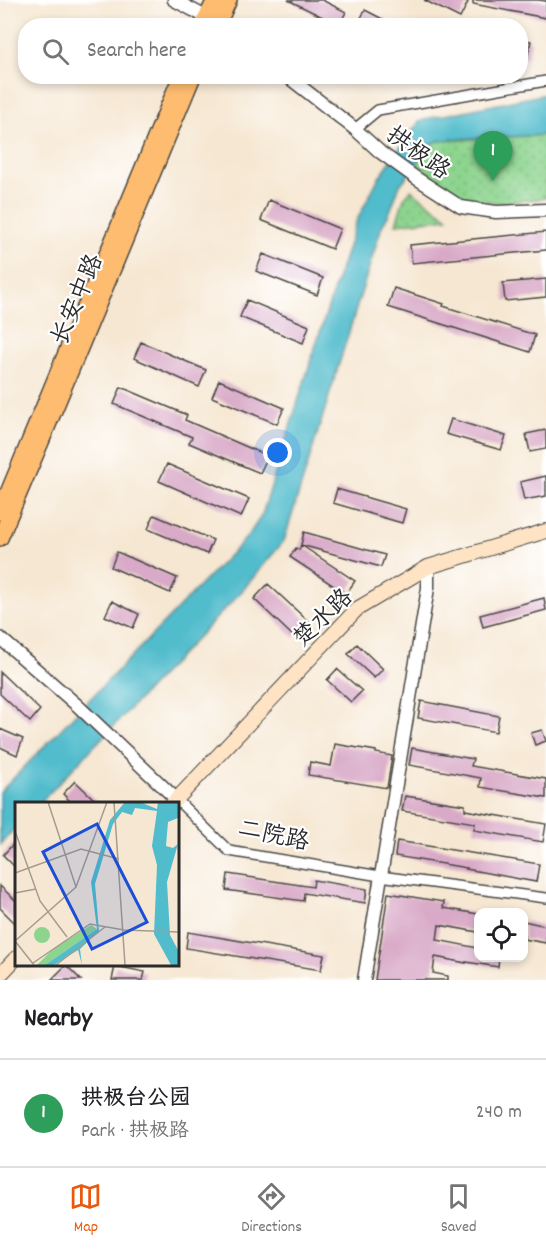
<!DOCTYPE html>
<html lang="en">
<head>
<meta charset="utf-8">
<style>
  :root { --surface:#fff; --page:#f2f2f2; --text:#202124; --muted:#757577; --line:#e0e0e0; --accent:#ea580c }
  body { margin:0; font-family:Dekko,"LXGW WenKai TC",sans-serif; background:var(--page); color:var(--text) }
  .controls { position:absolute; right:18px; bottom:18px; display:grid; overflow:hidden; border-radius:12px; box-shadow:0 3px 9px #0003 }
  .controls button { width:54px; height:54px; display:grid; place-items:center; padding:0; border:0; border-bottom:2px solid var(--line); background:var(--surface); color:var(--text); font:30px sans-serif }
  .you { position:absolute; left:278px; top:453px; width:21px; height:21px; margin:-15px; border:4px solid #fff; border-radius:50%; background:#1a73e8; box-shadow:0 0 0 9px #1a73e833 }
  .badge { display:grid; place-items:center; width:39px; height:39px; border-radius:50%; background:var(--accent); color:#fff; font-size:20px; font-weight:700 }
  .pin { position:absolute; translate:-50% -50px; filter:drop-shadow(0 2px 3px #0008) }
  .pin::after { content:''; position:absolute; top:32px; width:21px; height:18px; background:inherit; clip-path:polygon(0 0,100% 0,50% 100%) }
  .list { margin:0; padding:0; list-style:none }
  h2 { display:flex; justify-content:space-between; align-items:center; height:78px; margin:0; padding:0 24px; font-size:26px }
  h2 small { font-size:20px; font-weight:400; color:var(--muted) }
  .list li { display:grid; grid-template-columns:39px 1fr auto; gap:18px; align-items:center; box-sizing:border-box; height:108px; padding:0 24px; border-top:2px solid var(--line) }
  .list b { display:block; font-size:22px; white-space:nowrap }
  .list p { margin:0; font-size:20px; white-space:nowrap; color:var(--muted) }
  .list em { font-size:20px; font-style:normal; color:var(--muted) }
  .icon { flex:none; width:33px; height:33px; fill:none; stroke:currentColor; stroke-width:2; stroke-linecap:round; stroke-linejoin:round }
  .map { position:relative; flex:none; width:546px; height:980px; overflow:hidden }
  .search { position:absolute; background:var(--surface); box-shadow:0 3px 9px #0003; left:18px; right:18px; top:18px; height:66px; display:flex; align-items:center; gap:15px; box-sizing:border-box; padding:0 21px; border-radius:24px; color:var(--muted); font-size:22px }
  .sheet { height:186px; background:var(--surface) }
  nav { display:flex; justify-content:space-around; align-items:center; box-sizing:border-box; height:84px; border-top:2px solid var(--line); background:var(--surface); font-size:16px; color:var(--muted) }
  nav a { display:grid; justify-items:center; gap:3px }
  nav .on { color:var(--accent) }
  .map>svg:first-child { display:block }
  .park { fill:url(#park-dots); stroke:#5c805d; stroke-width:1.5 }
  .water { fill:#51bccc; stroke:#3e747c; stroke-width:1.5 }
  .building { fill:#d9aac8 }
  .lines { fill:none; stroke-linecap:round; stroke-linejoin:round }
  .minor-casing { stroke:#494744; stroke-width:12 }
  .tertiary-casing { stroke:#494744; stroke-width:15 }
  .secondary-casing { stroke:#494744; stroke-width:16 }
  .primary-casing { stroke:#494744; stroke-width:18 }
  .minor { stroke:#fff; stroke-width:9 }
  .tertiary { stroke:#fff; stroke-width:12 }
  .secondary { stroke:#fee4c5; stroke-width:14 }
  .primary { stroke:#fdbc6f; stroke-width:15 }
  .labels { text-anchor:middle; stroke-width:4.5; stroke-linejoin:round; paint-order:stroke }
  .street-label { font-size:24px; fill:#2b2b2b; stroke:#fff }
  .inset-road { fill:none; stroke:#a59c8f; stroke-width:1.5 }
  .view { fill:#1d4ed8; fill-opacity:0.15; stroke:#1d4ed8; stroke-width:3 }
  .inset-edge { fill:none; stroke:#2b2b2b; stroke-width:3 }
</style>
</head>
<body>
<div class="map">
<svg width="546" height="980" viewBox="0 0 546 980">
  <defs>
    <pattern id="park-dots" width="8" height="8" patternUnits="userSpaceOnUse" patternTransform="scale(1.5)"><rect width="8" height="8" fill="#8dd48f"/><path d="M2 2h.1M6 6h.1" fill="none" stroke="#7ab67c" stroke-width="1.8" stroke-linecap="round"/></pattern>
  </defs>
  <rect width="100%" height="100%" fill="#fff"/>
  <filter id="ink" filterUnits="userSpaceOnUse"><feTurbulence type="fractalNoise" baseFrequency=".0167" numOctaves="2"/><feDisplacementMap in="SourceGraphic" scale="12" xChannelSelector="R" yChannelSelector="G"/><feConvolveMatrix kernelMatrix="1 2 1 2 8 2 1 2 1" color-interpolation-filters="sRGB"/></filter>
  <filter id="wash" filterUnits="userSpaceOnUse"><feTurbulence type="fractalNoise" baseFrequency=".008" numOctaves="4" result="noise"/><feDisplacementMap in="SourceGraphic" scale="24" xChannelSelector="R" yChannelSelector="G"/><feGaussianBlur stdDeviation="1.35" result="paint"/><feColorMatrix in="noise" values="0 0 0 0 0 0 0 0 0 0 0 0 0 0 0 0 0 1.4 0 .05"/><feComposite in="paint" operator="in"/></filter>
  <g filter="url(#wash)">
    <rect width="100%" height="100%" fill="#f6e7d2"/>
    <path class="park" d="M546,135V198L499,203L463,198L417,164L424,147L438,141Z
      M411,190L448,218L396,224L404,198Z"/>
    <path class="water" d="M546,94V135L454,139L438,141L424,147L417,164L400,185L389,214L382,226L284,541L241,592L40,803H16V827L0,845V792L248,536L262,515L319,335L356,222L378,179L406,139L419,122L430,118Z"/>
    <g id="blocks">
      <path class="building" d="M288,0H322L346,12L339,25Z
        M424,0H464L468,2L460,18Z
        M473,0H538L546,1V18L473,4Z
        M365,10L396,26H357Z
        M520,39L531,41L527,58L520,56Z
        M269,200L340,229L332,249L261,220Z
        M546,232V250L412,263L410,245Z
        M263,254L323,278L317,295L256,271Z
        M546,279V297L505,301L503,283Z
        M394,288L444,304L443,306L535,335L530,352L388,307Z
        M247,300L309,326L303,343L240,317Z
        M141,342L206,370L199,387L134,358Z
        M219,380L284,408L277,424L212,397Z
        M121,387L187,415L185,420L268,456L260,473L189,443L192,437L114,404Z
        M451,419L506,436L501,450L446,434Z
        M546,430V449L530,452L526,434Z
        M167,464L249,499L241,517L159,481Z
        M546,476V496L524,500L520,482Z
        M337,489L406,509L402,523L333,503Z
        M154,515L213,540L207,554L148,529Z
        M304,532L385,555L381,567L301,545Z
        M301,545L355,581L346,594L290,557L296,548L299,550Z
        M117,552L177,578L170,593L111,567Z
        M268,584L309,622L294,637L254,599Z
        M544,598L546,610L483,627L480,615Z
        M112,601L139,614L133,628L105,616Z
        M357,644L383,669L374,678L348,654Z
        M337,669L362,691L351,702L327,680Z
        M0,672L40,710L30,722L0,694Z
        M421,701L499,716L496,732L418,718Z
        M0,729L23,739L17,755L0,747Z
        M542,730L546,741L535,745L531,733Z
        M335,744L376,751V753L392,756L387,788L308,775L310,762L331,766Z
        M412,748L473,759L471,766L546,779V798L480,787L481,778L409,765Z
        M75,781L98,803H72L63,794Z
        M405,796L465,805V810L546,824L543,842L474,830L475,823L402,811Z
        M16,841V868L3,855Z
        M397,841L539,864L536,882L466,869L467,868L395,856Z
        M228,874L313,887L314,880L367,889L365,903L304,893L303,901L226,890Z
        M0,886L16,901V924L0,908Z
        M388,893L444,902L443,908L478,914V932L439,925L437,940L478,948V957H499L498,967L466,962V963L435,957L433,973L448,976V980H375Z
        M524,921L546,926V943L524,939Z
        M188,932L324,955L321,970L186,948Z
        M66,965L81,980H51Z
        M115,966L145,972L143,980H112Z"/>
    </g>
  </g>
  <g filter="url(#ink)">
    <use href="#blocks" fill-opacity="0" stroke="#494744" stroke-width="1.5"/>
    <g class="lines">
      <g class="minor-casing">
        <path id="minor" d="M355,129L378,110L546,81
          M176,799L229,851L380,876L546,898"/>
      </g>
      <g class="tertiary-casing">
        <path id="tertiary" d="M174,0L206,17
          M287,76L355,129L380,152L416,178L461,207L496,212L546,210
          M0,638L78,706L176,799
          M364,980L428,588V567"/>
      </g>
      <g class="secondary-casing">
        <path id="secondary" d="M173,803L357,609L428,567L546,531
          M0,975L16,958"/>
      </g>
      <g class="primary-casing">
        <path id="primary" d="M202,26L215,0
          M217,26L229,0
          M0,512L181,76
          M0,538L41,442L193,76"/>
      </g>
      <use href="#minor" class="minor"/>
      <use href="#tertiary" class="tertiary"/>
      <use href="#secondary" class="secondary"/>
      <use href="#primary" class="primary"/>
    </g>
  </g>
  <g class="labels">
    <g class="street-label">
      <text transform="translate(419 152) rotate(36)" y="8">拱极路</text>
      <text transform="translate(76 299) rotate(-67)" y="8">长安中路</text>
      <text transform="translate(322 617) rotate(-44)" y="8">楚水路</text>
      <text transform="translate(274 834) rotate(12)" y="8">二院路</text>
    </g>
  </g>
  <g transform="translate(15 802)">
    <rect width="164" height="164" fill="#f6e7d2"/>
    <path d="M19 133a8 8 0 1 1 16 0a8 8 0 1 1-16 0Z" fill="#8dd48f"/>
    <path d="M76,123L82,127L30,163H22L38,147Z" fill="#8dd48f"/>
    <path d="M110,0H125L142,7L143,0H163V16L153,20L151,44L158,46L163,42L152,80L155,133L163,148V163H156L139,132L142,63L137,44L142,9L120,6L117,13L107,10L98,22L80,82L84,129L65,147L67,163L63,148L39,163H30L82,127L76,80L95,18Z" fill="#51bccc"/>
    <path class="inset-road" d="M33,0L61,85M99,0L110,163M0,29L25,99L52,135M0,71L66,47L104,57M0,91L21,87M0,139L19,163M0,139L61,85L92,0M18,161L75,122L109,128L164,130M41,163L90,125"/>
    <path class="view" d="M82,22L132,120L77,147L28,50Z"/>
    <rect width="164" height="164" class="inset-edge"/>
  </g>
</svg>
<div class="controls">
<button><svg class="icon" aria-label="locate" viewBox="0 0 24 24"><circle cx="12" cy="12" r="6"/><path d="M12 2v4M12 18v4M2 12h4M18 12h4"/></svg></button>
</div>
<div class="you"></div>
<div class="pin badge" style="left:493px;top:181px;background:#2e9e5b">1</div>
<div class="search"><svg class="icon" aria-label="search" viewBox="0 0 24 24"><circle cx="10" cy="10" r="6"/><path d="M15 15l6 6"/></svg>Search here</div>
</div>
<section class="sheet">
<h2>Nearby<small></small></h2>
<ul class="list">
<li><span class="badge" style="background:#2e9e5b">1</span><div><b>拱极台公园</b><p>Park · 拱极路</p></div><em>240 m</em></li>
</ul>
</section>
<nav>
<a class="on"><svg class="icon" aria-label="map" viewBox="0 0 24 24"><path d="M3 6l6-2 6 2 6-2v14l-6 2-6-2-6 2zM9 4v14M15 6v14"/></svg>Map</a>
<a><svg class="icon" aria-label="directions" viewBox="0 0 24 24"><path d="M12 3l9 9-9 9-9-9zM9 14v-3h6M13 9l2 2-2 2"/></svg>Directions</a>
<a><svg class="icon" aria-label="saved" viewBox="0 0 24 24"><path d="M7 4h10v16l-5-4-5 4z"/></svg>Saved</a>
</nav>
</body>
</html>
